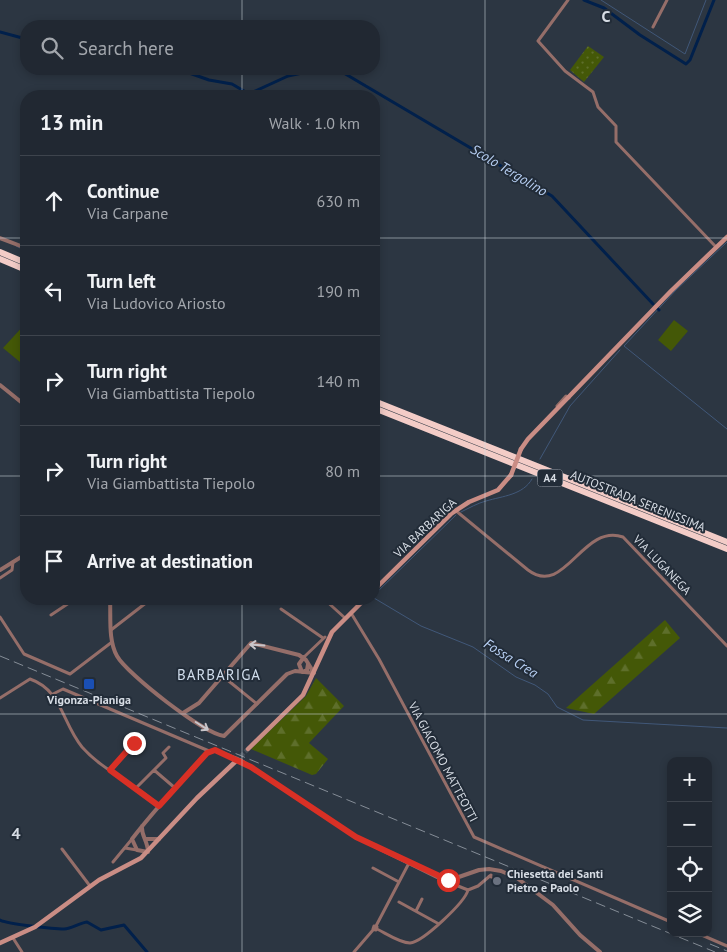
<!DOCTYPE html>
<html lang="en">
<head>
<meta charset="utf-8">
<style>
  :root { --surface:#212832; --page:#29303a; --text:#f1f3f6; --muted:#a2a6ac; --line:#3e444d }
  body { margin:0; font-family:"PT Sans",sans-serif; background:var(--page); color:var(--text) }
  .controls { position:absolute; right:15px; bottom:15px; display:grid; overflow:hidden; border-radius:10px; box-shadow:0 2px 8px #0003 }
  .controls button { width:45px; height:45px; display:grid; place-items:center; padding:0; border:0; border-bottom:1px solid var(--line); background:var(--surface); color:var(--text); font:25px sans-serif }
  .stop { position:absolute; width:15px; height:15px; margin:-11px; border:4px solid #d93025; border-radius:50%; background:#fff }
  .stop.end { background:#d93025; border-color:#fff; box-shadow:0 1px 5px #0008 }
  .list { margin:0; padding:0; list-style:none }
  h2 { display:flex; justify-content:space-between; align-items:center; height:65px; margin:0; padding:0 20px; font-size:21px }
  h2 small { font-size:16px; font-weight:400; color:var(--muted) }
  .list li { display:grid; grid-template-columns:32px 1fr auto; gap:15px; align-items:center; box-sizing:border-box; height:90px; padding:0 20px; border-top:1px solid var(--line) }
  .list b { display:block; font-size:19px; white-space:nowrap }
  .list p { margin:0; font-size:16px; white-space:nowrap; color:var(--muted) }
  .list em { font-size:16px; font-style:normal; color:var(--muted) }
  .icon { flex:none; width:28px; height:28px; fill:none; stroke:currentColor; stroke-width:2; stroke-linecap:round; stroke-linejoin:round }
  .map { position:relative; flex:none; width:727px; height:952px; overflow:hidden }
  .search { position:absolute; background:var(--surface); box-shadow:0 2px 8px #0003; left:20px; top:20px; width:360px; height:55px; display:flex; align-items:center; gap:12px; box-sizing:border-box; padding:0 18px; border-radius:20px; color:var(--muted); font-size:19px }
  .panel { position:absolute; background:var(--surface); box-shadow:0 2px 8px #0003; left:20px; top:90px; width:360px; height:515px; border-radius:20px }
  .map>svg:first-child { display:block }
  .green { fill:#445807 }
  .forest { fill:url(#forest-firs) }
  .garden { fill:url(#garden-dots) }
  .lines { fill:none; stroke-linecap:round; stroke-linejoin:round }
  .stream { stroke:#415879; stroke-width:1 }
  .canal { stroke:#01204b; stroke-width:3 }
  .secondary-tunnel { stroke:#464f5a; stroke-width:4.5; stroke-dasharray:4.5 2; stroke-linecap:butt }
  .pedestrian { stroke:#956e69; stroke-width:2.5 }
  .minor { stroke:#956e69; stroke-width:3 }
  .tertiary { stroke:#956e69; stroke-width:4 }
  .secondary { stroke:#ca8d85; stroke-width:4.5 }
  .motorway { stroke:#f3ccc7; stroke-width:6 }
  .rail { stroke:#858d97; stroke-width:1; stroke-dasharray:10 5; stroke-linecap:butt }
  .tertiary-bridge { stroke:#956e69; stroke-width:4 }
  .secondary-bridge { stroke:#ca8d85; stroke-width:4.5 }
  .oneway { stroke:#c9c6cb }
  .route { stroke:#d93025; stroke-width:6 }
  .grid { fill:none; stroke:#d6dce4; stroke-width:1; stroke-opacity:0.55 }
  .transit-dot { fill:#1a4fb4; stroke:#222c38; stroke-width:2 }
  .worship-dot { fill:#6b7280; stroke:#222c38; stroke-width:2 }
  .labels { text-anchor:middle; stroke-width:4; stroke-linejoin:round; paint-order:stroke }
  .shield { fill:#222c38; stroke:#a0a7b0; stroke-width:1 }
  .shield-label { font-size:11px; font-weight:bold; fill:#d6dce4 }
  .street-label { font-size:12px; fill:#d6dce4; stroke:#222c38 }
  .poi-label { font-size:12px; font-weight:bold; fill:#d6dce4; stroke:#222c38 }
  .water-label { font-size:14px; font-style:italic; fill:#b8d0f4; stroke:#222c38 }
  .quarter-label { font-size:15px; letter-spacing:1px; fill:#d0ddec; stroke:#222c38 }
  .grid-label { font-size:16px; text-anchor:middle; font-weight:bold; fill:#d6dce4; stroke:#222c38; stroke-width:4; stroke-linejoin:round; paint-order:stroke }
</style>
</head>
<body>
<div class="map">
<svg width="727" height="952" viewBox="0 0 727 952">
  <defs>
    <pattern id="forest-firs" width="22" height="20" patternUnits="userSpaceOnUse" patternTransform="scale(1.25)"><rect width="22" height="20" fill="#445807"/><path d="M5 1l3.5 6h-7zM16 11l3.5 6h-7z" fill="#5e6f2b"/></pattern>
    <pattern id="garden-dots" width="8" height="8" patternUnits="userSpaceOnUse" patternTransform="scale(1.25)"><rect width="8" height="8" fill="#445807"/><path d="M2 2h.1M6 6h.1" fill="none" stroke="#5e6f2b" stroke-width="1.8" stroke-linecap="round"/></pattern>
  </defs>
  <rect width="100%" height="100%" fill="#2c3642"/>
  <path class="green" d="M674,320L688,331L671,351L658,340Z
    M26,323V367L3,348Z"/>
  <path class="forest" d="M665,620L680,638L594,714L566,708Z
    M316,678L344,706L309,743L328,759L316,774L312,775L251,749L306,696Z"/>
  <path class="garden" d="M588,46L604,57L584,82L570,70Z"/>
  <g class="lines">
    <path class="stream" d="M601,0L685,54L706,0
      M727,242L676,290L624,346L727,429
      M16,246L26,251
      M540,459L570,406L620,350
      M461,512C469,508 478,503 486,501C503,496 523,495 532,479
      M374,595L456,515
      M374,598L421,626L473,647L516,677L535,685L548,694L557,707L583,720L727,728"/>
    <path class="canal" d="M584,0L604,8L640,35L686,64L690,60L714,0
      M0,32L26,39
      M178,69L209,80L232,84L249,94L288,76L321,69
      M337,69L552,196L653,304
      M658,309L659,310
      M0,920C7,924 54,929 64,929C72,929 79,923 87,922L101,930L124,925L147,952"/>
    <path class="secondary-tunnel" d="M236,761L248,749"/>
    <path class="pedestrian" d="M489,876L494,879"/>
    <path class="minor" d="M568,0L538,41L565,71L593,92L598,107L616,126V142L716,247
      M653,27L667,0
      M557,406L566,396L569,398
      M455,510L528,570C565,598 582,523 623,537L727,646
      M0,578L12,570L13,562
      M324,599L345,618
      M281,609L323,638
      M351,613L379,659L474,837L671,922
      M51,615L75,599
      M0,617L24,654L70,674L112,642
      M111,630L151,599
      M304,657L325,637
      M225,678L257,704
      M53,694L63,689L209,751
      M0,698L30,679C62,690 62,723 82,747C103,771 136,784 159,806
      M111,770L137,742
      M154,770L175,788
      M136,788L166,758L163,753L169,747
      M125,848L137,850
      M62,849L90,886
      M113,862L132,839
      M373,868L399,882
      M448,879L453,884L468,890L478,886L491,875
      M399,902L439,924
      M416,911L422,899
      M374,926L377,927L376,930L373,929Z
      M376,926L409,863
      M377,929C387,934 400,943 410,943C423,942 465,902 468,890
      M697,933L727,946
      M13,938L22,952
      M354,952L373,930"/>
    <path class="tertiary" d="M0,238L26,248
      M0,385L26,406
      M0,570L26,554
      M110,599C111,617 108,640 117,656C127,674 204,734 224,736L287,674L295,671L314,673
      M304,657L299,664L302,672L307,670L308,664
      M183,713L199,703L251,643L299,655L306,660L314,673
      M240,760L356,837L437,877L453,879L479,870L489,869L501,871L517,878L553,905L580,935L600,952
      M142,826C141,836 148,841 148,852L137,850L132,839C155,809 181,781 207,753L215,750L235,758
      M145,839H159"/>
    <path class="secondary" d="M521,449L528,439L671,291L727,237
      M374,590L452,513L469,502L498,490L511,475
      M248,749L303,695L332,632L365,599
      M0,943L35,927L99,880L141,858L197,798L236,761"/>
    <path class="motorway" d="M0,252L26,263
      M0,259L26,270
      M374,401L727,542
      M374,408L727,549"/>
    <path class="rail" d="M0,656L715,952
      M710,944L727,951"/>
    <path class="tertiary-bridge" d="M235,758L240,760"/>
    <path class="secondary-bridge" d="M511,475L521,449"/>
  </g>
  <defs><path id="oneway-shaft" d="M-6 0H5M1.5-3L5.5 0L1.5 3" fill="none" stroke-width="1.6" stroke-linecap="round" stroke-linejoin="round" transform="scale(1.25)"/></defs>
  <g class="oneway">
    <use href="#oneway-shaft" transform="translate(257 645) rotate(-176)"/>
    <use href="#oneway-shaft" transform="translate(202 726) rotate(32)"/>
  </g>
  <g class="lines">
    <path class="route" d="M134,743L110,770L159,806L207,753L215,750L251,767L356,837L448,880"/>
  </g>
  <path class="grid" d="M242,0V26M485,0V952M242,69V96M0,238H26M374,238H727M0,476H26M374,476H727M242,599V952M0,714H727"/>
  <rect class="transit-dot" x="83" y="678" width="12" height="12" rx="2.5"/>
  <circle class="worship-dot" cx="497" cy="881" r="5"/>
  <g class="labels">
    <rect class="shield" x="537.5" y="469.5" width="25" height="17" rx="4"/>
    <g class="shield-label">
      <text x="550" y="482">A4</text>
    </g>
    <g class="street-label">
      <text transform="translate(638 501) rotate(22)" y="4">AUTOSTRADA SERENISSIMA</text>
      <text transform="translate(425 528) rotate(-43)" y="4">VIA BARBARIGA</text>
      <text transform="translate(662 565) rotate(46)" y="4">VIA LUGANEGA</text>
      <text transform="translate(443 762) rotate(62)" y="4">VIA GIACOMO MATTEOTTI</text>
    </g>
    <g class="poi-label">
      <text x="89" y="704">Vigonza-Pianiga</text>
      <text x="507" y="878" text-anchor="start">Chiesetta dei Santi<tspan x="507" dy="14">Pietro e Paolo</tspan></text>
    </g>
    <g class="water-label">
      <text transform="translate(509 170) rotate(31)" y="5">Scolo Tergolino</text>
      <text transform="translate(511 658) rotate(32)" y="5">Fossa Crea</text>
    </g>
    <g class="quarter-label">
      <text x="219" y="680">BARBARIGA</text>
    </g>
  </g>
  <g class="grid-label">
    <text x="606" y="22">C</text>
    <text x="16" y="839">4</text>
  </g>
</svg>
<div class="controls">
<button>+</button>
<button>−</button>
<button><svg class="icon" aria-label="locate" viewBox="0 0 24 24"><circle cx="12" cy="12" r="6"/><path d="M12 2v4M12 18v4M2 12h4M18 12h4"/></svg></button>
<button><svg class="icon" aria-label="layers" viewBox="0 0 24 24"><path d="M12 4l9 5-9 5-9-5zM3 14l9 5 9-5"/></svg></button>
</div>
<div class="stop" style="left:448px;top:880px"></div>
<div class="stop end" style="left:134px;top:743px"></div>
<div class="search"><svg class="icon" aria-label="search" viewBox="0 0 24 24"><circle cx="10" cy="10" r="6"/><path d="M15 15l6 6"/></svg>Search here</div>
<section class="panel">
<h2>13 min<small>Walk · 1.0 km</small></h2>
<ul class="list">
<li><svg class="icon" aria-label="ahead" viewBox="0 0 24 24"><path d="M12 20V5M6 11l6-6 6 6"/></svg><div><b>Continue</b><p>Via Carpane</p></div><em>630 m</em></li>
<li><svg class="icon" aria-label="left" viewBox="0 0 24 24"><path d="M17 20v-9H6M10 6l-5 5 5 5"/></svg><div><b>Turn left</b><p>Via Ludovico Ariosto</p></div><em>190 m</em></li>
<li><svg class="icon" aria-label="right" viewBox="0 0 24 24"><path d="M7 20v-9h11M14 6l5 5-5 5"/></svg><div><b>Turn right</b><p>Via Giambattista Tiepolo</p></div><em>140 m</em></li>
<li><svg class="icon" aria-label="right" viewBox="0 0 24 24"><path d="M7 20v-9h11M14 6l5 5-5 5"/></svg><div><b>Turn right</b><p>Via Giambattista Tiepolo</p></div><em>80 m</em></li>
<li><svg class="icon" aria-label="arrive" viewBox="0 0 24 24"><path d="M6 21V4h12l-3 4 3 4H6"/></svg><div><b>Arrive at destination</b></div></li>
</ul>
</section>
</div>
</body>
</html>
